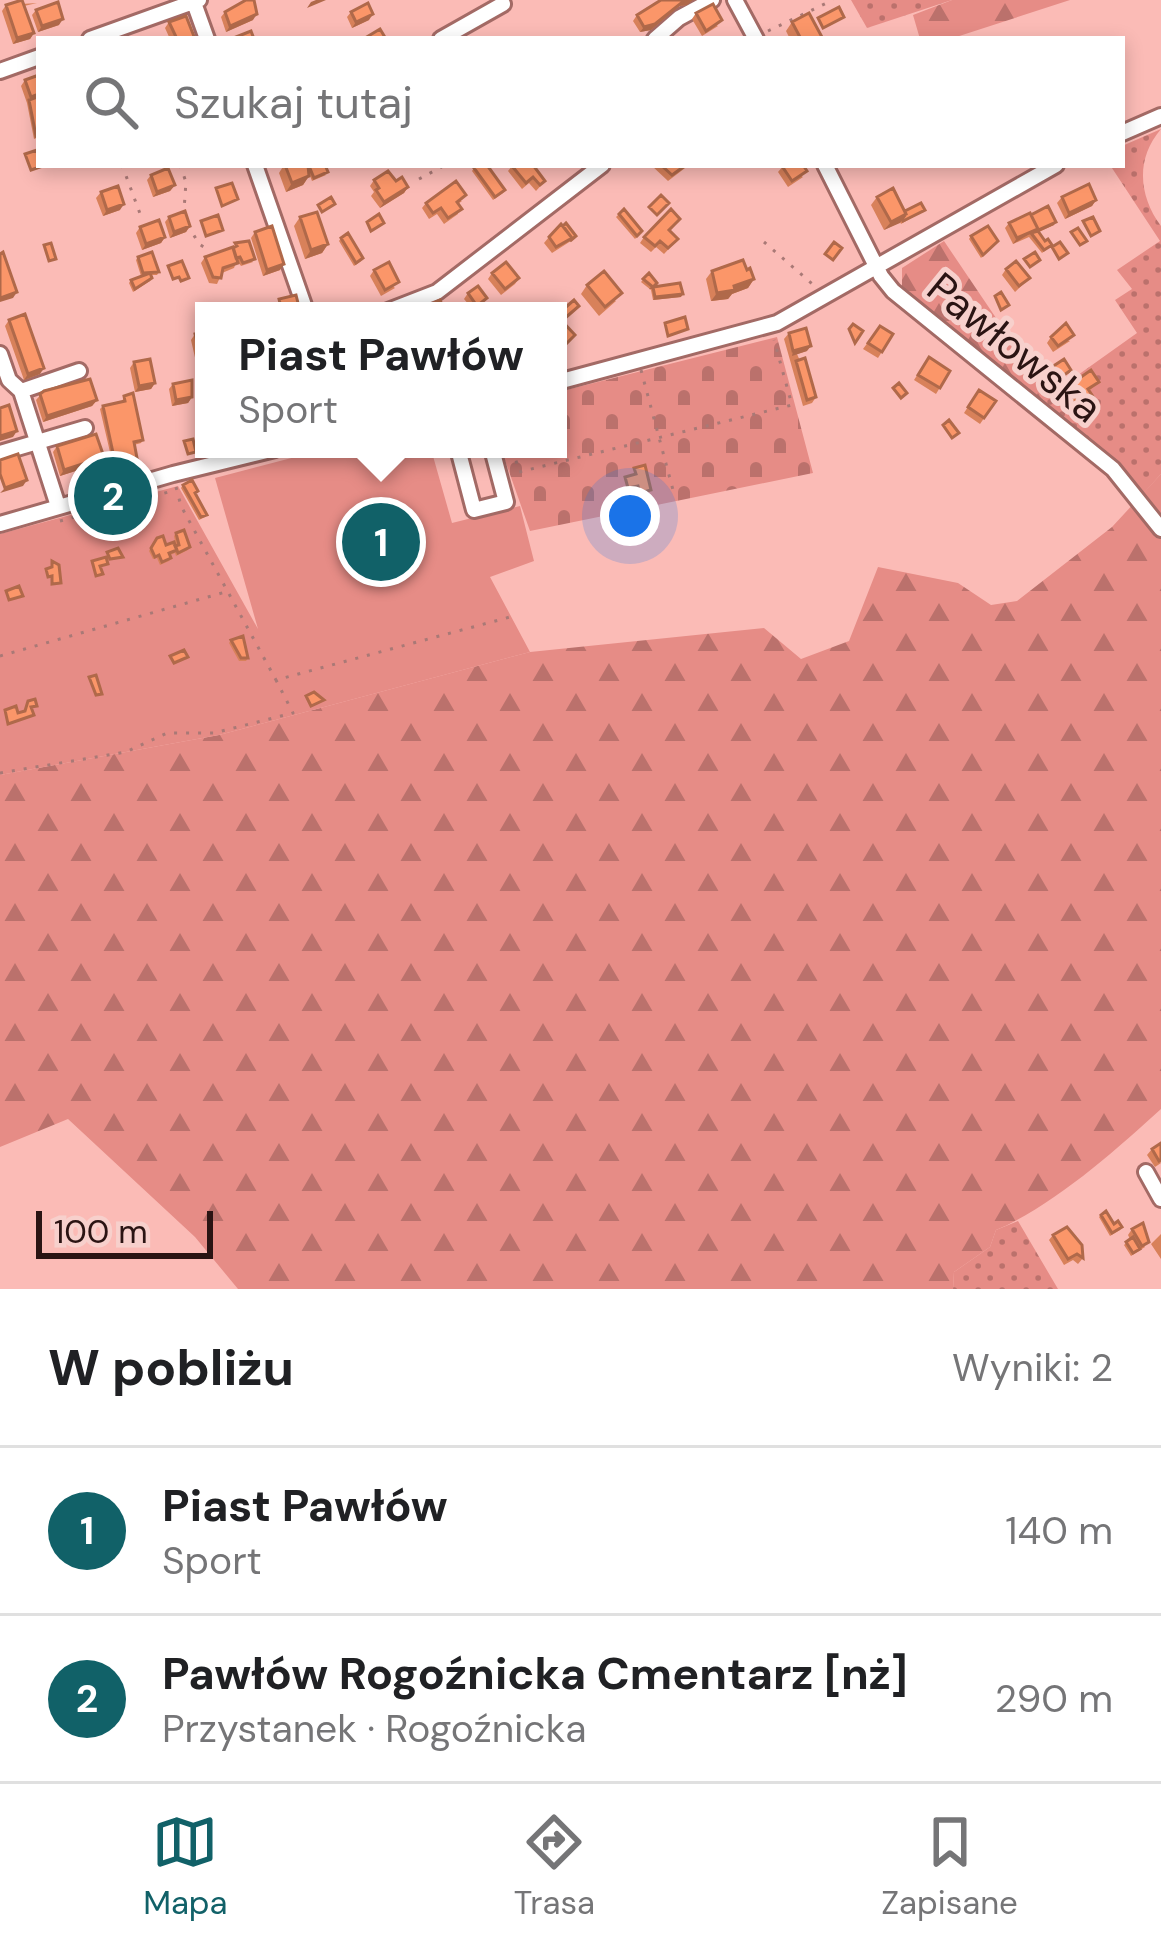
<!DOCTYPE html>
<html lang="pl">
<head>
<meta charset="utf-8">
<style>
  :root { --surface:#fff; --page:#f6f6f6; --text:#202124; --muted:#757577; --line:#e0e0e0; --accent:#116168 }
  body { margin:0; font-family:"DM Sans",sans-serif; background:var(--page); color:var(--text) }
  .scale { position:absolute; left:36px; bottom:30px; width:177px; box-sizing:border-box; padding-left:12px; border:6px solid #2a1413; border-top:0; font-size:33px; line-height:42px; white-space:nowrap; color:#2a1413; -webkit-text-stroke:9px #f7d0cc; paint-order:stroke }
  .you { position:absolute; left:630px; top:516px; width:42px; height:42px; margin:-30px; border:9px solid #fff; border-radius:50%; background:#1a73e8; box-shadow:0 0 0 18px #1a73e833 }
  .badge { display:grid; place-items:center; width:78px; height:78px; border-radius:50%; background:var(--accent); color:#fff; font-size:39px; font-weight:700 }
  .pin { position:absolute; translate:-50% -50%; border:6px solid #fff; box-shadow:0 3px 12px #0006 }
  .popup { position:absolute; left:195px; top:302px; width:372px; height:156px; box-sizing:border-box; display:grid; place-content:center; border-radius:0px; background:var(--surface); filter:drop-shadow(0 3px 9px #0005); font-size:39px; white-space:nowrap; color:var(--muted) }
  .popup b { font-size:45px; color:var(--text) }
  .popup::after { content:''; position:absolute; left:50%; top:100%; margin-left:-24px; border:24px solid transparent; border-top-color:var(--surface) }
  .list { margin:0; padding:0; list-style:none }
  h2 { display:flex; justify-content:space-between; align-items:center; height:156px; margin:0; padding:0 48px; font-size:51px }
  h2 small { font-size:39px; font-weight:400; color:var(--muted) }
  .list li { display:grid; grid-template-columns:78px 1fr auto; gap:36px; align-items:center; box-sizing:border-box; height:168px; padding:0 48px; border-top:3px solid var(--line) }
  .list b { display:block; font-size:45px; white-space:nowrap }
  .list p { margin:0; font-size:39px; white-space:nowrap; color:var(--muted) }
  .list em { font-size:39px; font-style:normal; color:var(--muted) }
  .icon { flex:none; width:66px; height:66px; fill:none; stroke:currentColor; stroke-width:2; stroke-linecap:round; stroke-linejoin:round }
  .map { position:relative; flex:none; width:1161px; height:1289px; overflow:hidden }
  .search { position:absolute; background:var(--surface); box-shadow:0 6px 18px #0003; left:36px; right:36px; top:36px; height:132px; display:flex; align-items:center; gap:30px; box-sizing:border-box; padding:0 42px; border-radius:0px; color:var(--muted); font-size:45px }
  .sheet { height:492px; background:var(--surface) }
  nav { display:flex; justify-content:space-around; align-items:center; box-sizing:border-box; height:168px; border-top:3px solid var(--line); background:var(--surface); font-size:33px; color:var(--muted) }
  nav a { display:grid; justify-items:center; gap:6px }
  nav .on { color:var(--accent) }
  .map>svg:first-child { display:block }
  .grass { fill:url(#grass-dots) }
  .forest { fill:url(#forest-firs) }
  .cemetery { fill:url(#cemetery-stones) }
  .garden { fill:#e68c86 }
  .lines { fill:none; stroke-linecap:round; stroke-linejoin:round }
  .minor-casing { stroke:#a36a65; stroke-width:20 }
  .path { stroke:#a97976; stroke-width:3; stroke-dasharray:3 9; stroke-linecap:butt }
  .minor { stroke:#fff; stroke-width:14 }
  .wall { fill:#d8815a }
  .shaded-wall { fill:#b0694a }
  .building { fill:#fb9669; stroke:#b0694a; stroke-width:3 }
  .labels { text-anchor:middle; stroke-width:10; stroke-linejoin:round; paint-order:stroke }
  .street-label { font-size:42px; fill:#2a1413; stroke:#f7d0cc }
</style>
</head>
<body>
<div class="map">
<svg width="1161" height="1289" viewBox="0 0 1161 1289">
  <defs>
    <pattern id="grass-dots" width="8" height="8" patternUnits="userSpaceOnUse" patternTransform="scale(3)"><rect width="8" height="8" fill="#e68c86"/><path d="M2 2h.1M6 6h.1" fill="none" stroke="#bb716c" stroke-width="1.8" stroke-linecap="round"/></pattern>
    <pattern id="forest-firs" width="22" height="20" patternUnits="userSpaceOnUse" patternTransform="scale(3)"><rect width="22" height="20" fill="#e68c86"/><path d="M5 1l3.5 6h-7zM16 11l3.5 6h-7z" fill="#bb716c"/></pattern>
    <pattern id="cemetery-stones" width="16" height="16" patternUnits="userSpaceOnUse" patternTransform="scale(3)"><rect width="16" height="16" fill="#e68c86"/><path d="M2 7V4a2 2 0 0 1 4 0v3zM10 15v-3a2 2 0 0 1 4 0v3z" fill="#bb716c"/></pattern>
  </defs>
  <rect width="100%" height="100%" fill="#fbbbb6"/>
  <path class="grass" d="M851,0H952L867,28Z
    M1161,129C1136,158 1138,195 1161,226V474L1143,494L1110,457L1040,402L1137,333L1115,300L1132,289L1117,270L1160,241L1110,165H1122V146Z
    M1018,1221L1058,1289H953L954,1272L990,1247L996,1230Z"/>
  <path class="forest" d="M952,0H1070L950,39H920L913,15Z
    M944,241L1021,355L1053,393L1040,402L902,287V268Z
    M1161,474V1109C1115,1151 1053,1206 996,1230L990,1247L954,1272L953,1289H238L195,1237L68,1119L0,1147V775L219,735L530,652L764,628L801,659L849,641L878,567L958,583L991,605L1017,601L1112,527Z"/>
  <path class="cemetery" d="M777,337L813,473L530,531L501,449H558V392Z"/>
  <path class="garden" d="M326,449H431L452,523L520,506L534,561L490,577L530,652L219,735L0,775V534L178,486L258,629L215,478Z"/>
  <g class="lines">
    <g class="minor-casing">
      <path id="minor" d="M193,0L207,39
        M735,0L756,39
        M90,39L199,0
        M441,39L503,4
        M655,39L679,18L712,0
        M0,71L39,57
        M1122,133L1161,116
        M255,165L306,311
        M825,165L881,276L893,291L1113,469L1161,529
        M388,311L437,292L602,165
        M0,354L9,380L21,391
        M558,382L777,323L1056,165
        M458,449L474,510L506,502L492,449
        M0,453L85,428
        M58,506L21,391L79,371
        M0,524L173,474L275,449
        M1146,1172L1161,1199"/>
    </g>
    <path class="path" d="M768,31L833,0
      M122,165L142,219
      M180,165L186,182L184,210
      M419,179L445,165
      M188,225L199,244L207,249
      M764,242L817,288
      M641,370L673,490
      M513,449L519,472L792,405L774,340
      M289,453L305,449
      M176,487L181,506L276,680L510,617
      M60,521L176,490
      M0,656L229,591
      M0,773L126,752L167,733H214L293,713L276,680"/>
    <use href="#minor" class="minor"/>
  </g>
  <path class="wall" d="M661,0L687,5L679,6L651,30L640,32L633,21L637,15Z
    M37,3L24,6L34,33L30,39L13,44L2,11L6,5Z
    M36,10L59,25L38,32L32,15Z
    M225,12L253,20L226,32L221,17Z
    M351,12L369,20L352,28L347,17Z
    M696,13L718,26L702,36L692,19Z
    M169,22L195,39H170L165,28Z
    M792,22L823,39H790L786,31Z
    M25,80L38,99L39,137L34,139L27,103L21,86Z
    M284,165H308L326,175L312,181L309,173V176L303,185L286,192L279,173Z
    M651,165H689L668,181Z
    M784,165L803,177L788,187L778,172Z
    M512,166L545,181L536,191L529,183L522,189L508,171Z
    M474,168L505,190L503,193L493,200L472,171Z
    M151,175L175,185L170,191L153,197L147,180Z
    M374,180L396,181L408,187L404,193L380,208L371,196L374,192L370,186Z
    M101,192L120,210L103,216L96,198Z
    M877,197L905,211L925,210L901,224L900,222L884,230L871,205Z
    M1062,197L1096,200L1092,206L1065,219L1057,203Z
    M462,201L458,204V214L444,224L437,214L429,219L422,208L426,203Z
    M619,214L642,231L635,239L616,217Z
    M169,217L190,226L186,232L170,238L165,222Z
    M300,217L328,244L322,253L305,259L294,226Z
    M680,219L670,231L678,239L664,254L656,247L651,252L640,243L644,237Z
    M1009,223L1054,225L1039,232L1045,241L1052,245L1042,253L1029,237L1013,244L1005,228Z
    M140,227L165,237L161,243L142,250L136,233Z
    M255,232L280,270L263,276L251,238Z
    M971,236L998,241L981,258L969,239Z
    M549,237L573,238L574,239L552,253L544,243Z
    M341,238L361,261L354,266L339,241Z
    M235,243L253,262L241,266L237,260L234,268L222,273L217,284L209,283L201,263L205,257L234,247Z
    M138,257L159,272L157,275H151L152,278L150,281L133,292L129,283L131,280L141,276L136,260Z
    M1006,269L1030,278L1015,292L1002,275Z
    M374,270L395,288L381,296L370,276Z
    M747,270L754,279L748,288L732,294L728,299L711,301L706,279L712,271Z
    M492,273L519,278L515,284L501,295L488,279Z
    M649,273L654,286L681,297L653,300L651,290L641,282Z
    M587,285L616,301L599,316L581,294Z
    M468,293L483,304L474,311L464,299Z
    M9,320L40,374L24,380L5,326Z
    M880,326L893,334L878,358L863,349Z
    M204,332V360L196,362L191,340L195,334Z
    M789,333L807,351L797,354L816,397L812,403L803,406L784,339Z
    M1051,337L1070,341L1053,352L1047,343Z
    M929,357L950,371L936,394L914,380Z
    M134,362L155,383L151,389L135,392L130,368Z
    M1099,382L1089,391L1090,404L1079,411L1067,390L1071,384Z
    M173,384L192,397L188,403L172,406L169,389Z
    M979,390L996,401L980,424L964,413Z
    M44,391L97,400L92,406L43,422L36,400Z
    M124,396L143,440L141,443L134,445L135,461L113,465L100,409L103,406L122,402Z
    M57,446L104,457L100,463L60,476L53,452Z
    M183,485L195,493L207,515L205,517L199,520L181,488Z
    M176,533L188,550L176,556L175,553L170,555L171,558L169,561L160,565L157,558L153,559L149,551L157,538L166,545L176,546L174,536Z
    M231,640L248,658L246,661H239L229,643Z
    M1152,1149L1161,1163L1155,1167L1147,1155Z
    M1101,1215L1122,1227L1120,1230L1110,1236L1099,1217Z
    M1132,1229L1145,1247L1131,1256L1124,1245L1130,1239L1128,1235Z
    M1161,1234V1259L1151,1244Z
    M1053,1235L1083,1258L1078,1264L1073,1260L1064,1265L1049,1240Z"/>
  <path class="shaded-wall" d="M316,0H326L307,8L311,2Z
    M683,0H693L687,5L679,6L651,30L640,32L644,27Z
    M257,14L253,20L226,32L230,26Z
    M373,14L369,20L352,28L356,22Z
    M63,19L59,25L38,32L42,26Z
    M34,33L30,39L13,44L17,38Z
    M309,176L303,185L286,192L292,183Z
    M175,185L170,191L153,197L157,192Z
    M408,187L404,193L380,208L384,202Z
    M1096,200L1092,206L1065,219L1069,213Z
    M124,204L120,210L103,216L107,210Z
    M906,214L900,223L884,230L891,222Z
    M1056,222L1054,225L1034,234L1031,233L1013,244L1017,238Z
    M190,226L186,232L170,238L174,232Z
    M165,237L161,243L142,250L146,244Z
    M328,244L322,253L305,259L311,250Z
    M284,264L280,270L263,276L267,270Z
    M754,279L748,288L732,294L728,299L711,301L717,293Z
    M17,292L13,298L0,302V298Z
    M683,294L681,297L653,300L655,297Z
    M811,346L807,351L792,356L793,351Z
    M44,368L40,374L24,380L28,374Z
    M155,383L151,389L135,392L139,386Z
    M192,397L188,403L172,406L176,400Z
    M97,400L92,406L43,422L47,416Z
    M17,431L13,437L0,441V436Z
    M104,457L100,463L60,476L64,470Z
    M27,480L23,486L0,493L5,488Z"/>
  <path class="building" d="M22,0L34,33L17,38L6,5Z
    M246,0H254L257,14L230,26L225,12Z
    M661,0H685L655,24L644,27L637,15Z
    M58,2L63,19L42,26L36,10Z
    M368,3L373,14L356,22L351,12Z
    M713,4L722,20L706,31L696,13Z
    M839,7L844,17L823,28L818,18Z
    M809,13L823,39H801L792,22Z
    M186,16L195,39H177L169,22Z
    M380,29L386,39H366L365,38Z
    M251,31L254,39H231Z
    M39,75V94L31,97L25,80Z
    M37,97L39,104V135L36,136L29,100Z
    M37,150L39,165L43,166L31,170L25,154Z
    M285,165H308L309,176L292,183Z
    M315,165H325L328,172L314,178L309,166Z
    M478,165H487L505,190L495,197L474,168Z
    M533,165L545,181L540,185L533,177L526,183L512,166Z
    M661,165H686L672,175Z
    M784,165H803L807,171L792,181L782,166Z
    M168,168L175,185L157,192L151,175Z
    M388,171L396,181L402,177L408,187L384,202L376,190L379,188L374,180Z
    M456,181L466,195L457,202L462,209L448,218L441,208L433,213L426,203Z
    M232,183L238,199L222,206L216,188Z
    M1089,184L1096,200L1069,213L1062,197Z
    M118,186L124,204L107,210L101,192Z
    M893,188L906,214L891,222L877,197Z
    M661,195L669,203L657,215L649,207Z
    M331,197L335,204L322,212L318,205Z
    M921,203L925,210L903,221L902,219L906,214L905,211Z
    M1048,206L1056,222L1036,231L1038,229L1031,215Z
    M624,209L642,231L637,236L619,214Z
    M671,209L680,219L669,230L678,239L668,248L660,241L655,246L644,237Z
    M185,211L190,226L174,232L169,217Z
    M317,212L328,244L311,250L300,217Z
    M1030,213L1038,229L1017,238L1009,223Z
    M379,214L384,223L371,231L367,222Z
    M218,215L223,230L206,236L201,221Z
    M1093,217L1100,231L1091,236L1083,221Z
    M159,220L165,237L146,244L140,227Z
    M566,223L576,236L570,241L572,238L563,226Z
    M561,224L572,238L556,247L549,237Z
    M272,226L284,264L267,270L255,232Z
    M988,226L998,241L983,255L971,236Z
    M1078,228L1087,241L1080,245L1071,232Z
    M1038,231L1045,241L1048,239L1052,245L1044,250L1031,233Z
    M348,233L363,258L356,263L341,238Z
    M249,241L255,259L243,263L240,257L236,258L233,248L237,246L235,243Z
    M834,242L842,248L833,260L825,254Z
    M1060,242L1068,253L1059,259L1052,247Z
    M51,243L56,259L49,261L44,245Z
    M233,247L238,263L223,268L221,278L213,277L205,257Z
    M3,252L17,292L0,298V254Z
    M152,252L159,272L143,273L138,257Z
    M1035,252L1040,260L1030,267L1024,259Z
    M743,260L747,270L750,268L754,279L734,286L735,290L717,293L712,271Z
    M182,261L189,278L181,281L179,277L173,279L168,266Z
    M1016,261L1030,278L1019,286L1006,269Z
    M389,262L399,282L385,290L374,270Z
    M506,262L519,278L505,289L492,273Z
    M604,271L622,293L605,307L587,285Z
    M150,273L152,278L135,289L131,280Z
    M649,273L657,283L653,287L680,283L683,294L655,297L653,287L643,279Z
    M478,286L487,298L477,306L468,293Z
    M1001,292L1009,305L1001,310L995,296Z
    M296,295L300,311H282L279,299Z
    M440,300L445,311H424L423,308Z
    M574,300L579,306L564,319L559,313Z
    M25,314L44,368L28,374L9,320Z
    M685,317L688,329L668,336L665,323Z
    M561,320L575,335L562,348L558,343V323Z
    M1066,323L1074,335L1058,346L1051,337Z
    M853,324L863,331L855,343L849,329Z
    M880,326L893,334L882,352L868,343Z
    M806,328L811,346L793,351L789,333Z
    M204,332V355L200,356L195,334Z
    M929,357L950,371L940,388L918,375Z
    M805,358L816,397L807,400L796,361Z
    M150,359L155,383L139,386L134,362Z
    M1064,359L1071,370L1060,378L1052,367Z
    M1091,370L1099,382L1088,389L1094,398L1083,405L1071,384Z
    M90,379L97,400L47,416L40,394L44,391Z
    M192,380V397L176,400L173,384Z
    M899,383L907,393L901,398L893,388Z
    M979,390L996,401L984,418L968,407Z
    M133,393L143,440L134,442L137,458L115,462L103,406L125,401L124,396Z
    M9,405L17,431L0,436V408Z
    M949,420L959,433L952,438L943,425Z
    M96,434L104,457L64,470L57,446Z
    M193,439L196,452L188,454L184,441Z
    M18,454L27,480L5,488L0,474V460Z
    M645,465L651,490L640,493L638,486L628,488L625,477L636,474L634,468Z
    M192,480L198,491L195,493L207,515L201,517L183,485Z
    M184,530L190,547L178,553L175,546L179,545L176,533Z
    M163,536L166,545L174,542L177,550L169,553L171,558L162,562L159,555L155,557L151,548L157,538Z
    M118,548L123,557L110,559L107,552Z
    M106,557L108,564L100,566L103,574L96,576L92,561Z
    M52,561L59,565L61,583L52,584V576L48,577L46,569L52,567Z
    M19,586L23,596L9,600L6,591Z
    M243,636L248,658H241L231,640Z
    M184,650L188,657L174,663L170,656Z
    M96,675L102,694L96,695L89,677Z
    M314,692L324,700L311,706L306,696Z
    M35,699L37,706L31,707L34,715L8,724L5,710L16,706L18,713L25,711L28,701Z
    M1161,1143V1160L1159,1161L1152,1149Z
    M1106,1211L1114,1224L1118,1221L1122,1227L1112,1233L1101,1215Z
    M1143,1223L1149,1242L1142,1246L1132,1229Z
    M1067,1227L1082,1245L1083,1258L1077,1254L1068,1259L1053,1235Z
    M1133,1237L1140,1249L1133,1253L1126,1242Z"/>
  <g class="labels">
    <g class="street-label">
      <text transform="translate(1015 347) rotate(39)" y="15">Pawłowska</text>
    </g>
  </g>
</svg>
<div class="scale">100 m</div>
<div class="you"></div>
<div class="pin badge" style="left:381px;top:542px">1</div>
<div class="popup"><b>Piast Pawłów</b>Sport</div>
<div class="pin badge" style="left:113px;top:496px">2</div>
<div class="search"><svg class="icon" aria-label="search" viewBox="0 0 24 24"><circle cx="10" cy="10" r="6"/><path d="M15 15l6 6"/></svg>Szukaj tutaj</div>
</div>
<section class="sheet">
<h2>W pobliżu<small>Wyniki: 2</small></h2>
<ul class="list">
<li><span class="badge">1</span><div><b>Piast Pawłów</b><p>Sport</p></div><em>140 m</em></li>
<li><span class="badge">2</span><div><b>Pawłów Rogoźnicka Cmentarz [nż]</b><p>Przystanek · Rogoźnicka</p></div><em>290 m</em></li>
</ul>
</section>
<nav>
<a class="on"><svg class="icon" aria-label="map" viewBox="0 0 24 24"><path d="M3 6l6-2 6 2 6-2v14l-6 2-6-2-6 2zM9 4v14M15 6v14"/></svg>Mapa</a>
<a><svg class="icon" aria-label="directions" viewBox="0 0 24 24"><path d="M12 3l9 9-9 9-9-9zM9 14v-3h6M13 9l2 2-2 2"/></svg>Trasa</a>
<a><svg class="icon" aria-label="saved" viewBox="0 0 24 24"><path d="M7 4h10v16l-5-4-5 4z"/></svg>Zapisane</a>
</nav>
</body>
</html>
